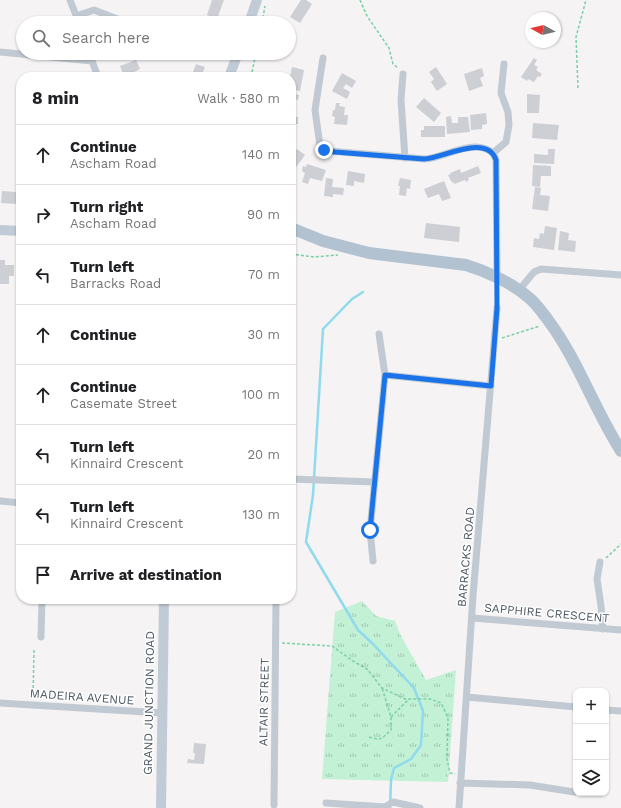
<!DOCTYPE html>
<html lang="en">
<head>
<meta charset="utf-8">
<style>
  :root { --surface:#fff; --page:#f2f2f2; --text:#202124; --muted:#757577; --line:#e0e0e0 }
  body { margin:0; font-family:"Work Sans",sans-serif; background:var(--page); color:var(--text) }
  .controls { position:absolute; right:12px; bottom:12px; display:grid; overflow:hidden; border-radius:8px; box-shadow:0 1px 3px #0004 }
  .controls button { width:36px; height:36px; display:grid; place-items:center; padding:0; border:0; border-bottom:1px solid var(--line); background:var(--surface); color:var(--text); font:20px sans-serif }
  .compass { position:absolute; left:525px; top:12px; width:36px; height:36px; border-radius:50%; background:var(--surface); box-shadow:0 1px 3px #0004; rotate:278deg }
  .stop { position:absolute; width:12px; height:12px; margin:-9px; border:3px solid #1a73e8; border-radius:50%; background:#fff }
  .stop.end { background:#1a73e8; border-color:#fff; box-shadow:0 1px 4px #0008 }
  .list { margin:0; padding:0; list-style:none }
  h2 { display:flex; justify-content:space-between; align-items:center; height:52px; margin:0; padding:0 16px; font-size:17px }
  h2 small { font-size:13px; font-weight:400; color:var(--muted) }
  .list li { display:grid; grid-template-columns:26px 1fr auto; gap:12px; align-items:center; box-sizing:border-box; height:60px; padding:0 16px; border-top:1px solid var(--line) }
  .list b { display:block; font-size:15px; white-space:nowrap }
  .list p { margin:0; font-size:13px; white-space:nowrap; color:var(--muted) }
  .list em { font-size:13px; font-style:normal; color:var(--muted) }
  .icon { flex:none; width:22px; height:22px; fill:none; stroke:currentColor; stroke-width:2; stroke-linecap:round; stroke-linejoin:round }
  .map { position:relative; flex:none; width:621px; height:808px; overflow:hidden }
  .search { position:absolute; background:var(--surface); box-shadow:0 1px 3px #0004; left:16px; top:16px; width:280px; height:44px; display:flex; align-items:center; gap:10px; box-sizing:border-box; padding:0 14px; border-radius:22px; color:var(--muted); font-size:15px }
  .panel { position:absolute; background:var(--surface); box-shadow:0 1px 3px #0004; left:16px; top:72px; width:280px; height:532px; border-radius:16px }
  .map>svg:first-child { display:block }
  .park { fill:url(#park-tufts) }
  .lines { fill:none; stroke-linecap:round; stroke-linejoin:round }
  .stream { stroke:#90daee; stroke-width:2.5 }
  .building { fill:#cdcfd5 }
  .path { stroke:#7ad0a6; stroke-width:1.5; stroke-dasharray:3 2; stroke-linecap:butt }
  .street { stroke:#c1cad2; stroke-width:7 }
  .secondary { stroke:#c1cbd6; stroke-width:10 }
  .primary { stroke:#b3c2d1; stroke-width:12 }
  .route { stroke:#1a73e8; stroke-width:5 }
  .labels { text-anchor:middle; stroke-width:3; stroke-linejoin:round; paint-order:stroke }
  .street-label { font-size:12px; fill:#4a5661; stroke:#fff }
</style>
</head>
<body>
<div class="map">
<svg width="621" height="808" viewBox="0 0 621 808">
  <defs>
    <pattern id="park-tufts" width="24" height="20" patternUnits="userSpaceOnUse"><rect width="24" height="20" fill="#c3f1d5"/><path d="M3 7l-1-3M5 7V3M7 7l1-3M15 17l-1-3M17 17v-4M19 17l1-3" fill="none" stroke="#a0c6b0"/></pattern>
  </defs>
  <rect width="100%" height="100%" fill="#f5f3f3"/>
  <path class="park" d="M362,601L376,616L395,621L401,636L426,680L456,670L448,782L322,779L335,612Z"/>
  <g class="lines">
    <path class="stream" d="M363,292L352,299L323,329L313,495L306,542L358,630L373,644L414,688L423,711L421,745L411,759L394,768L391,780L390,808"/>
  </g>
  <path class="building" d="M212,0H224L217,19L207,15Z
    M301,0H306L312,4L300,23L290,17Z
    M210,17L220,21L219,23H208Z
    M116,53H127L117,57Z
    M534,58L537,60L534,65L538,67L536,70L542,74L540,77L538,76L534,82L528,79L527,81L521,77Z
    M136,60L140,69L134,72L136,77H129L128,75L124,76L120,66Z
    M196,64L205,67L201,77H191Z
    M292,67L304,70L300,91L291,89V77H290Z
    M436,67L447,84L437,91L431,82L434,79L429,72Z
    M482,68L484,76L480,78L483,86L469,91L464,74Z
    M342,73L356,81L352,88L346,84L343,88L350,92L347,99L332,91Z
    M291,93L299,95L298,100L295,99L292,111L291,110Z
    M527,94L540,95L539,113H527Z
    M424,98L441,113L434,122L416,107Z
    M336,103H340L339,106L345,107L344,115H348L347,125L334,124L335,117L332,116L333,110H335Z
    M486,113L487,124L482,125V129L471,130L470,115Z
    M451,116L452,123H458V117H468L470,132L447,134L446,117Z
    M291,117H298V124H295V140H291Z
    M533,123L559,125L557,140L532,138Z
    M424,126H445V137H421V130H424Z
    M297,149L305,155L294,170L291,167V156Z
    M548,149H555L554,164L534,163V154L548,155Z
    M307,164L326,170L322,181L310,178L308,184L302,182L305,173L302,171L303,166L306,167Z
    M533,165L551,166V176H541L540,187L532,186Z
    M478,166L481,173L468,178L469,180L466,182L465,180L454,184L453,181L452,183L448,175L451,174L450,173L460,169L461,173Z
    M348,171L365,174L364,183L354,181V186L346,185Z
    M326,178L333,179L332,187L344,188L343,195L333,194V197L324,196Z
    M400,178L411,180L410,189L407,188L406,196L399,195L400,186H398Z
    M444,181L451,198L442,201L439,194L428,198L424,189Z
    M535,187L541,188L540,195L550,196L548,211L532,209Z
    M2,191L16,192V204L1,203Z
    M426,223L460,227L459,242L424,238Z
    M545,226L557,228L554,250L533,247L534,238L539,239L540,233L544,234Z
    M560,231L569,233L568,240L576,241L575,252L558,250Z
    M0,260H5V265H14V276H9V284H0Z
    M19,261H21V272H20Z
    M194,743L206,744L204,764L187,763L188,759L194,760L195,753H193Z"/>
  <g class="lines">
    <path class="path" d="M360,0L367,16L389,48L393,64L398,68
      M262,23L265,6
      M251,77L256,53
      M578,88L576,37L586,0
      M291,254L314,257L338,255
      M497,302V287
      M502,338L540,326
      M606,558L621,544
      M282,643L332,646L353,661L367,669L382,688L405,699H430L441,703L448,717L447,759L450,773L455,774
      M33,698L34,650
      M391,717L408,700
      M369,737C382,741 381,739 391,730V717L382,688"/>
    <path class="street" d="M70,0L79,23
      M76,16L94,10L128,23
      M0,52L92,61
      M89,53L98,77
      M323,58L315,110L320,146L329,151L425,159C445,158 474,137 493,153
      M403,74L401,100L405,158
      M497,277L496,160L493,153L506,142L509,125L508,112L501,93L504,64
      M519,290L534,272L541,269L621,275
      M379,334L385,375
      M291,479L374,482
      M0,501L21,503
      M373,561L370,530L385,375L491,386
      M600,562L597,579L601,606L603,629
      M472,618L621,630
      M41,637L42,599
      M467,697L576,707
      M0,703L162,713
      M606,710L621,711
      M460,783L530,785L574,792
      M326,803L385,807L393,802L420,808
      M274,805L276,599
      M459,808L473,596L497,308"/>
    <path class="secondary" d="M249,23L257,0
      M229,77L238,53
      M0,230L21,231
      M161,808L164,599"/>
    <path class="primary" d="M291,228L323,241L369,253L466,265C486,271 512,283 528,297C536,303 542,312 548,320C578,360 594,409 621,451"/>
  </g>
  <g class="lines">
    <path class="route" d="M324,150L335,152L424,159C443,158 487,133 496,160L497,308L491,386L385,375L370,530"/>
  </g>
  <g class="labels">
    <g class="street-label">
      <text transform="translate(466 557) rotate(-85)" y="4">BARRACKS ROAD</text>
      <text transform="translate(547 613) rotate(5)" y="4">SAPPHIRE CRESCENT</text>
      <text transform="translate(82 697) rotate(4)" y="4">MADEIRA AVENUE</text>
      <text transform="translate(264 702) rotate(-89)" y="4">ALTAIR STREET</text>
      <text transform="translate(149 703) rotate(-89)" y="4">GRAND JUNCTION ROAD</text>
    </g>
  </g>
</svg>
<div class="controls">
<button>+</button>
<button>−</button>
<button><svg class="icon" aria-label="layers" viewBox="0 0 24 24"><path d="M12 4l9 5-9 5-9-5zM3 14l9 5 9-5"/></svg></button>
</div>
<svg class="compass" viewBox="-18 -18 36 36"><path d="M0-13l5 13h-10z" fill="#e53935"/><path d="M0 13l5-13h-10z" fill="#757577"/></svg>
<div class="stop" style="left:370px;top:530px"></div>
<div class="stop end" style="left:324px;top:150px"></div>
<div class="search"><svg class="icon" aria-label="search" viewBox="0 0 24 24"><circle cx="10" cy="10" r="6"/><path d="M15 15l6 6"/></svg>Search here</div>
<section class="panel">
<h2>8 min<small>Walk · 580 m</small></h2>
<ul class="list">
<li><svg class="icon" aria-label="ahead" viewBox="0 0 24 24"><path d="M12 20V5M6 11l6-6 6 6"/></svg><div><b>Continue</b><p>Ascham Road</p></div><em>140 m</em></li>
<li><svg class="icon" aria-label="right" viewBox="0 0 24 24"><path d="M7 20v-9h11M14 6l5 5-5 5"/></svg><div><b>Turn right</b><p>Ascham Road</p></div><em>90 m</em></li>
<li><svg class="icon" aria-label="left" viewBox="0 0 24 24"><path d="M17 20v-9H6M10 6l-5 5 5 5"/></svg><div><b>Turn left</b><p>Barracks Road</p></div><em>70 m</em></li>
<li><svg class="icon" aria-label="ahead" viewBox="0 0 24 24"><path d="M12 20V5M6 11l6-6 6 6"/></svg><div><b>Continue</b></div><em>30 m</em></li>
<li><svg class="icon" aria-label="ahead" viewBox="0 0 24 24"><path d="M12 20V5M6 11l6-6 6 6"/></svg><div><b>Continue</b><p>Casemate Street</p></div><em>100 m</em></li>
<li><svg class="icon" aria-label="left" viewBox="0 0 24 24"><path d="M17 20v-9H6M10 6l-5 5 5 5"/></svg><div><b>Turn left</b><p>Kinnaird Crescent</p></div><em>20 m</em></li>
<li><svg class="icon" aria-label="left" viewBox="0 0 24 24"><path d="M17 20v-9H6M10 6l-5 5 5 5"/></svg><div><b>Turn left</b><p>Kinnaird Crescent</p></div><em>130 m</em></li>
<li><svg class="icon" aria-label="arrive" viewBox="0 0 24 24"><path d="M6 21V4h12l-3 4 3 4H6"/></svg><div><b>Arrive at destination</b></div></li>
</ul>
</section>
</div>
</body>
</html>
